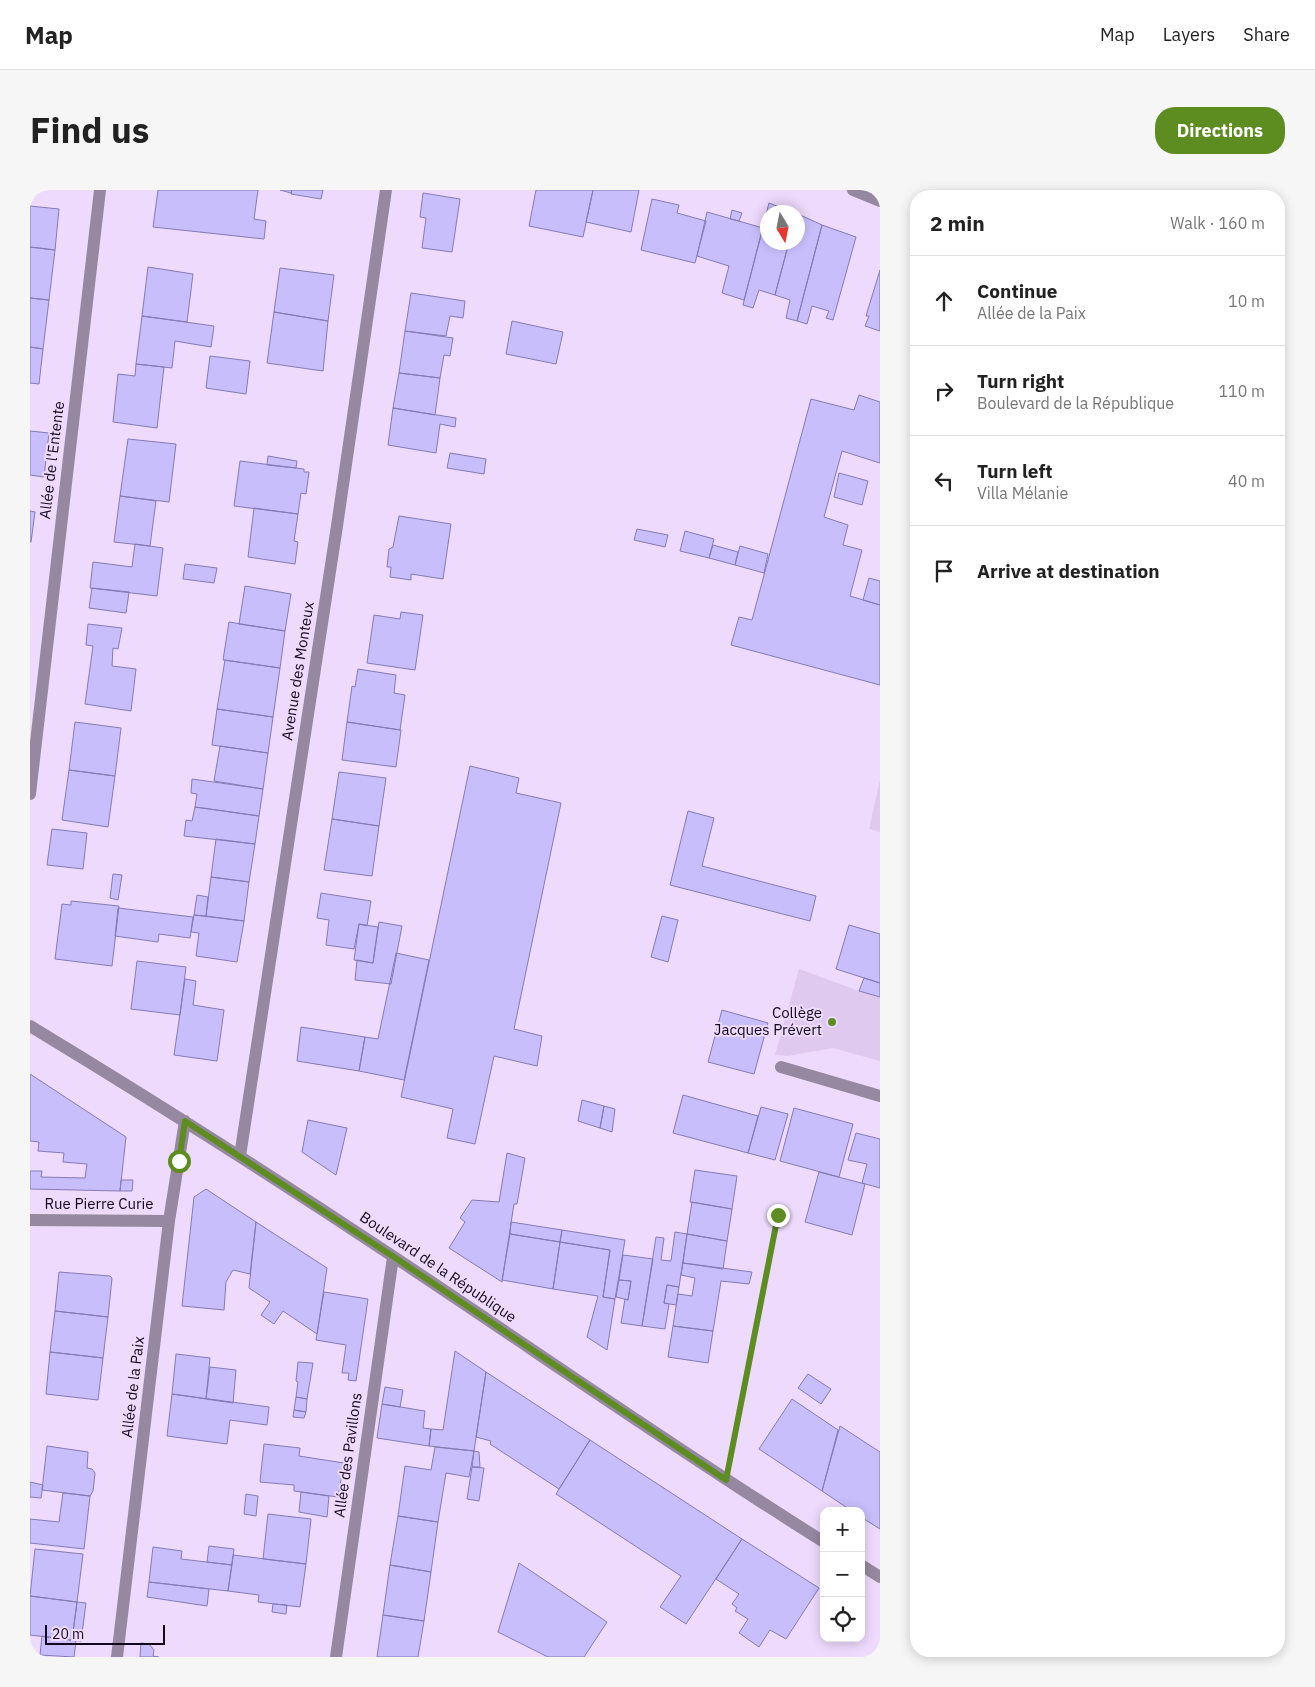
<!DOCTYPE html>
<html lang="en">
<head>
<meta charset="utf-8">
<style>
  :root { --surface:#fff; --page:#f6f6f6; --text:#222; --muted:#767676; --line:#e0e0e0; --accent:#5d8d21 }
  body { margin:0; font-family:"IBM Plex Sans",sans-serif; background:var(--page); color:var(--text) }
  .controls { position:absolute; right:15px; bottom:15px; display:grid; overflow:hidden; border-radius:10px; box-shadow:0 2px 12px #0003 }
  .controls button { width:45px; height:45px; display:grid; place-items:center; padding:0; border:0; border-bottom:1px solid var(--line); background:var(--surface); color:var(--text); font:25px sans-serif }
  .compass { position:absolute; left:730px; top:15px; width:45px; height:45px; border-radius:50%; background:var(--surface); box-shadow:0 2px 12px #0003; rotate:170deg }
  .scale { position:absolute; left:15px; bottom:12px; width:120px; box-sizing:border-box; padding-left:5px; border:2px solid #13071b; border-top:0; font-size:14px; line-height:18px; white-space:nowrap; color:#13071b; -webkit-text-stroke:4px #eedafd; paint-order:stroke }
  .stop { position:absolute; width:15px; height:15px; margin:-11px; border:4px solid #5d8d21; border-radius:50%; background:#fff }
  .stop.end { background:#5d8d21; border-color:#fff; box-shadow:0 1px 5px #0008 }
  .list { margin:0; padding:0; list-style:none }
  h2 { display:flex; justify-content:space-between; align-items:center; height:65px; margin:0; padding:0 20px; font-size:21px }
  h2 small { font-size:16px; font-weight:400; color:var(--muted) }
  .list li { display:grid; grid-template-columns:32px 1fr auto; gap:15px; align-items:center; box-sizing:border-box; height:90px; padding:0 20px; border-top:1px solid var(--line) }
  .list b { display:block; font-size:19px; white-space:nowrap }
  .list p { margin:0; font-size:16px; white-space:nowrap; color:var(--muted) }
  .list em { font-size:16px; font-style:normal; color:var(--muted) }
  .icon { flex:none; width:28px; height:28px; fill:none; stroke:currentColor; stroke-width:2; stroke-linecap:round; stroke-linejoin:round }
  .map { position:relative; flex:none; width:850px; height:1467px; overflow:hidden; border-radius:20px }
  header { display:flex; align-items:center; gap:30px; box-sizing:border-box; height:70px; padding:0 25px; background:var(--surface); border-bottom:1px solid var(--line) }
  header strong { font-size:24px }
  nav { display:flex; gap:28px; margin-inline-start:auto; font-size:18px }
  .intro { display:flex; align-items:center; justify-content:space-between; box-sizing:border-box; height:120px; padding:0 30px }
  h1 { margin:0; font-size:35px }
  .button { padding:12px 22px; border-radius:20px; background:var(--accent); color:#fff; font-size:18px; font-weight:700 }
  main { display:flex; gap:30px; padding:0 30px }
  aside { flex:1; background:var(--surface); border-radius:20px; box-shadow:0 2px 12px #0003 }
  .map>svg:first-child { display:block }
  .built { fill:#dfc9ef }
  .building { fill:#c7befb; stroke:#847bb5 }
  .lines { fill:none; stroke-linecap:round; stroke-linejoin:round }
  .path { stroke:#92829f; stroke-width:3; stroke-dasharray:1 4; stroke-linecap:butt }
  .minor { stroke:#9688a0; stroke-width:12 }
  .route { stroke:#5d8d21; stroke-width:6 }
  .poi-dot { fill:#5d8d21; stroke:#eedafd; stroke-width:2 }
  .labels { text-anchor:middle; stroke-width:4; stroke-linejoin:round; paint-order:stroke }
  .street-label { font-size:15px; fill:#13071b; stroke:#eedafd }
  .poi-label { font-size:15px; fill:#13071b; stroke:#eedafd; text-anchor:end }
</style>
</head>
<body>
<header>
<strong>Map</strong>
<nav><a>Map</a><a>Layers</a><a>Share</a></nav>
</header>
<div class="intro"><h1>Find us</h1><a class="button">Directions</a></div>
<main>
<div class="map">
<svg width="850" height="1467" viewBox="0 0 850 1467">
  <rect width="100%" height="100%" fill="#eedafd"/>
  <path class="built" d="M850,590V642L839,639Z
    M769,779L829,801L850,807V871L803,858L757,866L745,865Z"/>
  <path class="building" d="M128,0H228L224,29L236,31L234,49L123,37Z
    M250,0H262L261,3Z
    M262,0H293L291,9L261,4Z
    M506,0H563L553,47L499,36Z
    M563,0H609L601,42L556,32Z
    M393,3L430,9L422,62L392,58L396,28L390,27Z
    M622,9L649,15L647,23L676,31L665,73L611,60Z
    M739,13L763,22H738V52H759L745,105L729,100L723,118L713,115Z
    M0,16L29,19L25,60L0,57Z
    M702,20L712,23L709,31L700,29Z
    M677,22L733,38L714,110L692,103L699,76L667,66Z
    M768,24L792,35L767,131L756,128L760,110L745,105L759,52H768Z
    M792,35L826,47L803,130L796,128L799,121L782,116L777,134L767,131Z
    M0,57L25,60L19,110L0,108Z
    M118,77L163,84L157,132L112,126Z
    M250,78L304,85L298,131L244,122Z
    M850,80V141L835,136L839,126H836Z
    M381,103L435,111L433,128L420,126L416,146L375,141Z
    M0,108L19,110L13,159L0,157Z
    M244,122L298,131L293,181L237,173Z
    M112,126L184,136L181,157L145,151L142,178L106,174Z
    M482,131L533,142L526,174L476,164Z
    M375,141L423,148L420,166L414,165L410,188L369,183Z
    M0,157L13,159L9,194L0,193Z
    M180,166L220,171L216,204L176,198Z
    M106,174L134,177L127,238L83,232L88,184L105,186Z
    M369,183L410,188L405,225L363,218Z
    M829,205L850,212V273L812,261L794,327L818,335L813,355L832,360L820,406L850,415V495L701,455L709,427L722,430L781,209L824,220Z
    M363,218L426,228L425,237L410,234L406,263L358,255Z
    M0,241L19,243L14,287L0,285Z
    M98,249L146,254L139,312L90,306Z
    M420,263L456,269L454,284L417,278Z
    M238,266L267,271L266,278L237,275Z
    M210,271L274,279V282H279L276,304L271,303L268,324L204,316Z
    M809,283L838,291L832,315L804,307Z
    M90,306L126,311L120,356L84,352Z
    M224,318L268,324L264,351L268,352L265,374L218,367Z
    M0,321L5,322L1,352H0Z
    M369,326L421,334L413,389L381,384V390L360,387L361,377H357L359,359L363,357Z
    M607,339L638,345L635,357L604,350Z
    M655,341L684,349L679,368L650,361Z
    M105,354L133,358L127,406L60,398L63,372L102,377Z
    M683,355L708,362L705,375L679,368Z
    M710,356L738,364L734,383L705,375Z
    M155,374L187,378L184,393L153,389Z
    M839,388L850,391V415L833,410Z
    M215,396L261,404L255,441L209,434Z
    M62,398L99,402L96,423L59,418Z
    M371,422L393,425L385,480L337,473L344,425L370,429Z
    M199,432L255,441L250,478L193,470Z
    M58,434L92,438L88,459L83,458L82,476L106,479L101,521L55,514L63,456L56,455Z
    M195,470L250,478L243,527L187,519Z
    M328,479L366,485L364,503L375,505L370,540L317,532L322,496L325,497Z
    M187,519L243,527L238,563L182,555Z
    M45,532L91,538L85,586L39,580Z
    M317,532L371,540L366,577L312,570Z
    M190,556L238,563L233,599L184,591Z
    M440,576L489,588L486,603L531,613L484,839L512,846L507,876L464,866L445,954L417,948L423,919L371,907Z
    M39,580L85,586L78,637L32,630Z
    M309,582L356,588L349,636L302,629Z
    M162,589L233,599L229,626L165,617L167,604L161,603Z
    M165,617L229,626L225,654L154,646L156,630L162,631Z
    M658,621L684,628L672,676L786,706L780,731L640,695Z
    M302,629L349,636L342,686L294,680Z
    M22,639L57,643L53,679L17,675Z
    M186,649L225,654L219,692L181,687Z
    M83,684L92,685L88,710L80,708Z
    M181,687L219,692L214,731L176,726Z
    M291,703L341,711L337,736L329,734L324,759L296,755L299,730L287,728Z
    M167,705L178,707L176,726L164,725Z
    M41,711L89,716L82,776L25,769L32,714L41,715Z
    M88,718L163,727L160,748L129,744L128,752L85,746Z
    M164,725L214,731L207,772L166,766L169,743L161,742Z
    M632,726L648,730L638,772L621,767Z
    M349,732L372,736L361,794L325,790L327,770L343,773Z
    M329,734L348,737L343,773L324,770Z
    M819,735L850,744V793L806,779Z
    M366,763L399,770L374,890L329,881L335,847L348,849Z
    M107,771L156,777L150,825L101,819Z
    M834,788L850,793V807L829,801Z
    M155,789L166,791L163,815L194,820L187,871L144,865Z
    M692,820L738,833L724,884L678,872Z
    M271,837L335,847L329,881L267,871Z
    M0,884L96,947L90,1001L0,999V981H12L11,987L55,988L57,974L33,972L34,963L8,961L9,952L0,951Z
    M653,905L728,926L718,963L643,943Z
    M552,910L574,916L570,938L548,931Z
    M574,916L585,919L582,942L570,938Z
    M731,917L758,924L745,970L718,963Z
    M764,918L823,934L809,987L750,971Z
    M278,930L317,938L306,985L272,962Z
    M826,943L850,949V998L832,993L837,974L818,970Z
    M477,963L495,968L487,1014H484L472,1092L419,1058L435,1032L430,1028L442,1010L469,1012Z
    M665,980L707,986L702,1019L660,1012Z
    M789,982L835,994L822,1045L775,1032Z
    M91,990H103L102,1001H90Z
    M176,999L226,1032L220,1084L203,1080L196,1092L194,1120L152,1116L164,1007Z
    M662,1012L702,1019L697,1051L657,1044Z
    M226,1032L297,1078L287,1144L253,1121L244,1134L231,1125L240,1112L219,1098Z
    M481,1032L532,1040L530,1052L480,1044Z
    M532,1040L595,1050L585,1109L573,1107L580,1060L530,1052Z
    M645,1042L657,1044L649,1097L637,1095L634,1113L639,1114L635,1139L612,1136L626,1047L634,1048L631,1070L641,1071Z
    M480,1044L530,1052L523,1099L472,1090Z
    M657,1044L697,1051L693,1079L653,1073Z
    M530,1052L580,1060L573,1107L585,1109L577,1160L557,1147L568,1106L523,1099Z
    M593,1065L623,1069L612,1136L591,1133L595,1109L598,1110L601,1091L589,1090Z
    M653,1073L722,1082L719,1094L691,1091L683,1141L643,1136L648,1104L662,1106L665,1088L651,1085Z
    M29,1082L80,1086L82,1088L78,1127L25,1121Z
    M589,1090L601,1091L598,1110L586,1107Z
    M637,1095L649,1097L646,1115L634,1113Z
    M294,1102L338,1109L326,1191L318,1190L319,1183H312L316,1155L286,1150Z
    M25,1121L78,1127L73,1168L20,1162Z
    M643,1136L683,1141L678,1173L638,1167Z
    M425,1161L456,1182L444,1261L399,1256L401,1239L413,1240Z
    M20,1162L73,1168L68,1210L16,1204Z
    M146,1164L180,1168L176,1209L142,1204Z
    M268,1172L283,1173L277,1209L266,1207L268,1192L266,1191Z
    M180,1177L206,1180L203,1213L176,1209Z
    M456,1182L560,1250L529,1299L460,1254L461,1251L446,1247Z
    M778,1184L801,1199L791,1214L768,1198Z
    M355,1197L373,1200L370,1217L352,1214Z
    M142,1204L239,1217L237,1235L200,1230L197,1254L137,1246Z
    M266,1207L277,1209L276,1222L264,1220Z
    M762,1209L808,1240L792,1301L729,1259Z
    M352,1214L395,1221L393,1238L401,1239L399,1256L347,1248Z
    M264,1220L276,1222L274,1228L263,1227Z
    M810,1236L850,1262V1339L831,1327V1321H822L792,1301Z
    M560,1250L712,1349L656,1434L630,1417L651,1386L526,1304Z
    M234,1254L270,1258L269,1266L314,1273L308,1307L264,1301V1295L230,1292Z
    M17,1256L58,1262L57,1278L62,1279L65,1283L63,1301L60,1306L12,1300Z
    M405,1257L444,1261L439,1287L416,1283L408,1332L368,1326L375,1276L401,1280Z
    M444,1261L449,1262L450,1277H442Z
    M442,1277L454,1278L449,1311L437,1309Z
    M0,1292L13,1295L11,1308L0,1307Z
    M271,1302L299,1306L297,1327L269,1322Z
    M33,1303L60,1306L54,1359L0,1353V1329L29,1332Z
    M216,1304L228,1306L226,1326L214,1324Z
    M238,1324L281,1329L276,1374L233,1369Z
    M368,1326L408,1332L401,1382L360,1375Z
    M712,1349L789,1398L756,1449L740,1440L729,1457L709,1443L718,1429L705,1421L707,1418L702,1414L709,1404L686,1389Z
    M179,1356L204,1359L202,1375L177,1372Z
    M123,1357L152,1361L151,1369L202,1375L198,1401L119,1392Z
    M5,1359L53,1364L47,1412L0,1406Z
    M203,1365L276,1374L270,1417L228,1412L229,1405L198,1401Z
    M489,1373L577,1432L554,1467H518L468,1442Z
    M360,1375L401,1382L394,1431L353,1425Z
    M119,1392L179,1399L177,1416L117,1407Z
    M0,1406L47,1412L42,1450L0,1445Z
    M47,1412L56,1413L51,1451L42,1450Z
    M243,1414L257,1415L256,1424L242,1422Z
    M353,1425L394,1431L388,1467H347Z
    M12,1446L46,1451L44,1467L10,1465Z
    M111,1453L119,1454L124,1460L123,1466L129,1467H110Z"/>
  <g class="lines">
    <path class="path" d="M702,1260L748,1025"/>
    <path class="minor" d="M823,0L850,11
      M0,604L70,0
      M0,836C122,910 242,986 361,1065C506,1161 647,1260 794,1352
      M751,877L850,906
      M210,966L307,336L356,0
      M0,1030L139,1031
      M831,1375L850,1387
      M87,1467L139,1031L155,931
      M306,1467L363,1067"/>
  </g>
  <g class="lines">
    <path class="route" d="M149,971L155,931L364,1067L696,1290L748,1025"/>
  </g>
  <circle class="poi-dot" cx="802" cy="832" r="5"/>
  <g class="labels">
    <g class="street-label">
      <text transform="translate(22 270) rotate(-83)" y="5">Allée de l'Entente</text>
      <text transform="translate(268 481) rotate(-81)" y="5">Avenue des Monteux</text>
      <text x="69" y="1019">Rue Pierre Curie</text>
      <text transform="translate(408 1077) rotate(34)" y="5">Boulevard de la République</text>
      <text transform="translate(103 1197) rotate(-83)" y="5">Allée de la Paix</text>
      <text transform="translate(318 1265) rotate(-82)" y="5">Allée des Pavillons</text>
    </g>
    <g class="poi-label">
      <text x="792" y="828">Collège<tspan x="792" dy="17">Jacques Prévert</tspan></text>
    </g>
  </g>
</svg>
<div class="controls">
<button>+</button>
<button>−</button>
<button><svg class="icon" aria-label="locate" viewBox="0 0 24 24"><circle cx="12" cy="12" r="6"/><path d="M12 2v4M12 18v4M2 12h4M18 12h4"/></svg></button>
</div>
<svg class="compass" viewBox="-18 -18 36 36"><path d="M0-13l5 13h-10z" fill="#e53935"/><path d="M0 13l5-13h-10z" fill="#767676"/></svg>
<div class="scale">20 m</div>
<div class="stop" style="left:149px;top:971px"></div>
<div class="stop end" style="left:748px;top:1025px"></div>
</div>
<aside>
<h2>2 min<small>Walk · 160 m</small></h2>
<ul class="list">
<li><svg class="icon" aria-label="ahead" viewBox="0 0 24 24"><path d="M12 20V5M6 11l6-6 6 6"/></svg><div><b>Continue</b><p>Allée de la Paix</p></div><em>10 m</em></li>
<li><svg class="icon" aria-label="right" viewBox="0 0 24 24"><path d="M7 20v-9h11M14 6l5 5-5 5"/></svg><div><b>Turn right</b><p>Boulevard de la République</p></div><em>110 m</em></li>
<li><svg class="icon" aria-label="left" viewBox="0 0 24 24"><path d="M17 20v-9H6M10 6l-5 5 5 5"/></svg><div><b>Turn left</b><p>Villa Mélanie</p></div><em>40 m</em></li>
<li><svg class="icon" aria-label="arrive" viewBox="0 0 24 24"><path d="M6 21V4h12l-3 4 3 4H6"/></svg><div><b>Arrive at destination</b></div></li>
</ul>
</aside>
</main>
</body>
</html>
